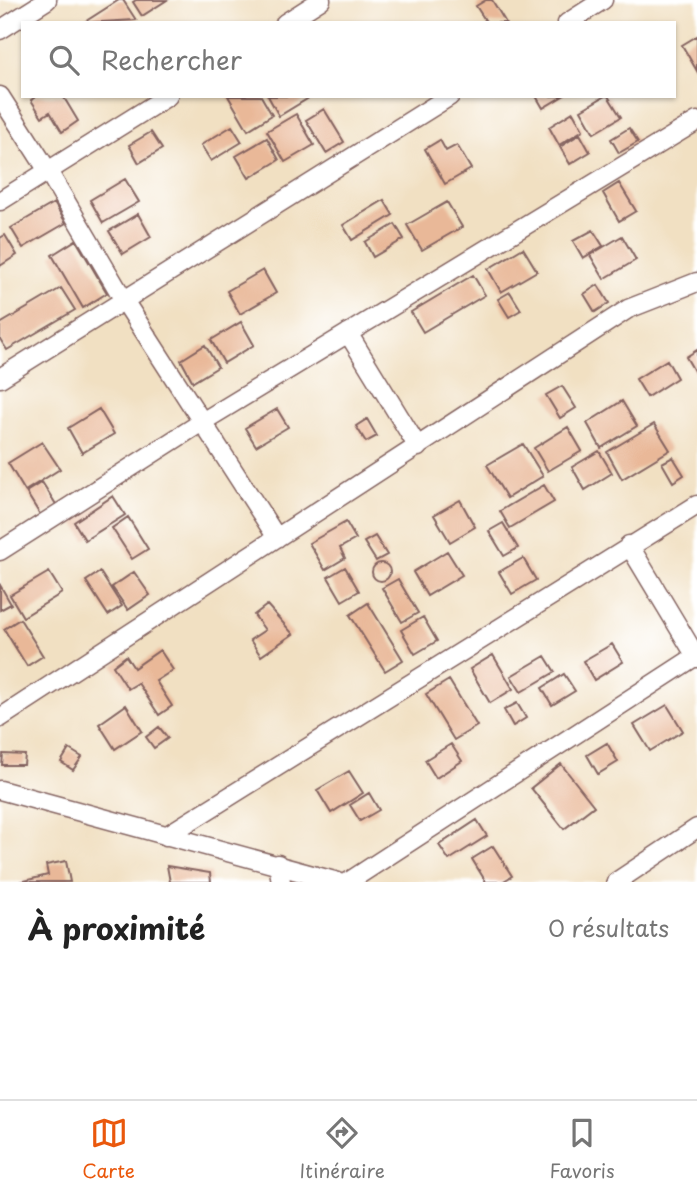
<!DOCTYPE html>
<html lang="fr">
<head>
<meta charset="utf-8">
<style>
  :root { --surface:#fff; --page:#f2f2f2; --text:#222; --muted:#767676; --line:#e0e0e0; --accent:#ea580c }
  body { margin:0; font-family:"Playpen Sans",sans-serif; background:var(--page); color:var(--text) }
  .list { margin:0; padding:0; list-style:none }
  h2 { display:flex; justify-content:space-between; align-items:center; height:91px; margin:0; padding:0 28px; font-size:30px }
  h2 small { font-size:23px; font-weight:400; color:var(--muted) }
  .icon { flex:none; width:38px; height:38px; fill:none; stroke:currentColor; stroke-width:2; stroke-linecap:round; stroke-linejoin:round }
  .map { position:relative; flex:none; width:697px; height:882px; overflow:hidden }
  .search { position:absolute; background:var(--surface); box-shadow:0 2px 5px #0004; left:21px; right:21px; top:21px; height:77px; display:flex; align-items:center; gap:18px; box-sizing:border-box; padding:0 24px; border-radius:0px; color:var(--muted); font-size:26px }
  .sheet { height:217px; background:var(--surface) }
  nav { display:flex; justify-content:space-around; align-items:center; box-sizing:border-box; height:98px; border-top:2px solid var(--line); background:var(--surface); font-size:19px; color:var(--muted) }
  nav a { display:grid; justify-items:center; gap:4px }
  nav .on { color:var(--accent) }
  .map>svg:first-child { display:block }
  .building { fill:#e9b898 }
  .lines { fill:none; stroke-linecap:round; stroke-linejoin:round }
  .minor-casing { stroke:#846360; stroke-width:21 }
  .minor { stroke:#fff; stroke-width:18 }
</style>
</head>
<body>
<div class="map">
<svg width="697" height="882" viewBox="0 0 697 882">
  <rect width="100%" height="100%" fill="#fff"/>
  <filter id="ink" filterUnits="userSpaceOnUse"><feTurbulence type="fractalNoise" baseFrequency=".0143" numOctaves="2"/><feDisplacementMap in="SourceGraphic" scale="14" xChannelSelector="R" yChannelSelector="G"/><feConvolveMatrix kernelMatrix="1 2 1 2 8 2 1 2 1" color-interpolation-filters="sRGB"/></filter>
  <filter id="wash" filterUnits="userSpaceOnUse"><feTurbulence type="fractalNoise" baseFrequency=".00686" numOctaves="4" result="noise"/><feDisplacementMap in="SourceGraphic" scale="28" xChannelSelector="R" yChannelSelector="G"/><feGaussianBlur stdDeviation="1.57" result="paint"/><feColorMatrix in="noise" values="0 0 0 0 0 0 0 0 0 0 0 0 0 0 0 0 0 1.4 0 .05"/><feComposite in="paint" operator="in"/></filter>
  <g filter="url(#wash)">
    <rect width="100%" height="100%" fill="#f1e0c2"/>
    <g id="blocks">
      <path class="building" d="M119,0H123L136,20L83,23Z
        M136,0H167L142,16L133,2Z
        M486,0H492L506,23H487L476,6Z
        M697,36V71L682,45Z
        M37,96H63L78,121L62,132L50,112L42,117L31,100Z
        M228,96H261L272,115L248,130Z
        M268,96H312L279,116Z
        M536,96H563L543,108Z
        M605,96H608L621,117L594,133L581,110Z
        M324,109L344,142L326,153L306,120Z
        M573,112L583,130L559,145L549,127Z
        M296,114L314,145L285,162L267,131Z
        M232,126L242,142L211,161L201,145Z
        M629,128L638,142L619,153L611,139Z
        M151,132L162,149L139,163L129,145Z
        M580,134L590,152L570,164L560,147Z
        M267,138L279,160L249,178L236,156Z
        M440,140L446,151L457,145L471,169L445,184L425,149Z
        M125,179L139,202L103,223L90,200Z
        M619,183L636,211L619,221L603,193Z
        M384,200L393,215L352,240L343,225Z
        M447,202L462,227L422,250L407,225Z
        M54,203L66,223L23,248L11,228Z
        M138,214L151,237L123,254L109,231Z
        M395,224L404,239L373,257L365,242Z
        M593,230L603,246L583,258L573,241Z
        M5,235L17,255L0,266V238Z
        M622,236L636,260L604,279L590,255Z
        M76,240L107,293L83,308L52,255Z
        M523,248L537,271L501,292L488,269Z
        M263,270L276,293L240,314L227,291Z
        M473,275L485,295L423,332L411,312Z
        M598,285L609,303L595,312L584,294Z
        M61,288L75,310L7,350L0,339V324Z
        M510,292L521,310L509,317L498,299Z
        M241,322L254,345L224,363L211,340Z
        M205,345L218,367L193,382L181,360Z
        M697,350V376L686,357Z
        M667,360L677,378L647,397L636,379Z
        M562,386L576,408L560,418L546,395Z
        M622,401L637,426L601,448L587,423Z
        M99,409L114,434L82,453L68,428Z
        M277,409L288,427L256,446L245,428Z
        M367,419L377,436L366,442L356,426Z
        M654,424L670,450L622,479L607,452Z
        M568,427L582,451L548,471L534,448Z
        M42,442L60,469L25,491L8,463Z
        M523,444L543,476L507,498L487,465Z
        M599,451L612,473L585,490L572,467Z
        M673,457L684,475L673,482L662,463Z
        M42,482L57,506L41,516L26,492Z
        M544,485L554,502L510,528L500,511Z
        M113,496L125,515L85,540L74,522Z
        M460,500L475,527L450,542L434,515Z
        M128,517L148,549L132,559L112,528Z
        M346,522L356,539L340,548L345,558L325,570L309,543Z
        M503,523L518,548L504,556L489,531Z
        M375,536L387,555L376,561L364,542Z
        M447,551L462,575L427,596L413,572Z
        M523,558L536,580L512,594L499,572Z
        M372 572a9 9 0 1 1 18 0a9 9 0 1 1-18 0Z
        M345,567L359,591L342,601L328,577Z
        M49,572L62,593L23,617L10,595Z
        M100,572L122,606L108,615L86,581Z
        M134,572L150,595L128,610L112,587Z
        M398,579L418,613L402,622L382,588Z
        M0,585L11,604L0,610Z
        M368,603L403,660L385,671L350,615Z
        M267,605L293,634L261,656L250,640L265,630L254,615Z
        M423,617L437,641L415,654L401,630Z
        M20,619L43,656L27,666L4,629Z
        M612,644L623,662L594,680L583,661Z
        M160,650L173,670L156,681L172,706L159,715L138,683L128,689L113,666L126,656L134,668Z
        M493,655L513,689L490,703L470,669Z
        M545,656L555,672L521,692L511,676Z
        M564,674L575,691L552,705L542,688Z
        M449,680L477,726L454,740L426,694Z
        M517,703L526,718L513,726L504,710Z
        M126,705L142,731L115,749L99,724Z
        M667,705L683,731L650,751L634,725Z
        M159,727L168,738L154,748L146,737Z
        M607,743L618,762L598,774L587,755Z
        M451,744L462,761L436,778L425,760Z
        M69,749L82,757L73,770L61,762Z
        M3,754L25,755L24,765H2Z
        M561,764L594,806L564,829L531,788Z
        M349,771L363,793L331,813L317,790Z
        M369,793L379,810L360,821L350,805Z
        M477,820L487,836L449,860L439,845Z
        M493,846L512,876L502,882H486L472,859Z
        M66,861L70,882H20L48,875L46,865Z
        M167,866L210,873L211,882H170Z"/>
    </g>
  </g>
  <g filter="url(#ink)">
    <use href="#blocks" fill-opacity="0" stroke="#846360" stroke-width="2"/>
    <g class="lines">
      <g class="minor-casing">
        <path id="minor" d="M285,23L321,0
          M567,23L603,0
          M0,30L47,0
          M0,96L48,171L125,302L277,538
          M0,201L168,96
          M348,333L418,447
          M0,378L450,96
          M629,545L697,658
          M0,551L202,422L697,121
          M0,718L628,309L697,282
          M0,790L338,882
          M166,836L697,505
          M278,864L281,882
          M348,882L696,656
          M616,882L697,828"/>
      </g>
      <use href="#minor" class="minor"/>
    </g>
  </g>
</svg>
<div class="search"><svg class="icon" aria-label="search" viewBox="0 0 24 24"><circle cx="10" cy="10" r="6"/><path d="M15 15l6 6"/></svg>Rechercher</div>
</div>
<section class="sheet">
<h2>À proximité<small>0 résultats</small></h2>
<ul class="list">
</ul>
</section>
<nav>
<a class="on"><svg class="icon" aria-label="map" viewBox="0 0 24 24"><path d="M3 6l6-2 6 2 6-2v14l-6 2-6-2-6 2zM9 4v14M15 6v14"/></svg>Carte</a>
<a><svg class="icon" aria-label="directions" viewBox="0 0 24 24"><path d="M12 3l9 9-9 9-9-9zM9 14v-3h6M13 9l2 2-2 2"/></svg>Itinéraire</a>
<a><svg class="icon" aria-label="saved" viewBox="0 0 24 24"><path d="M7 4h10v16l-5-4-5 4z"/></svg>Favoris</a>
</nav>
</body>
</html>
